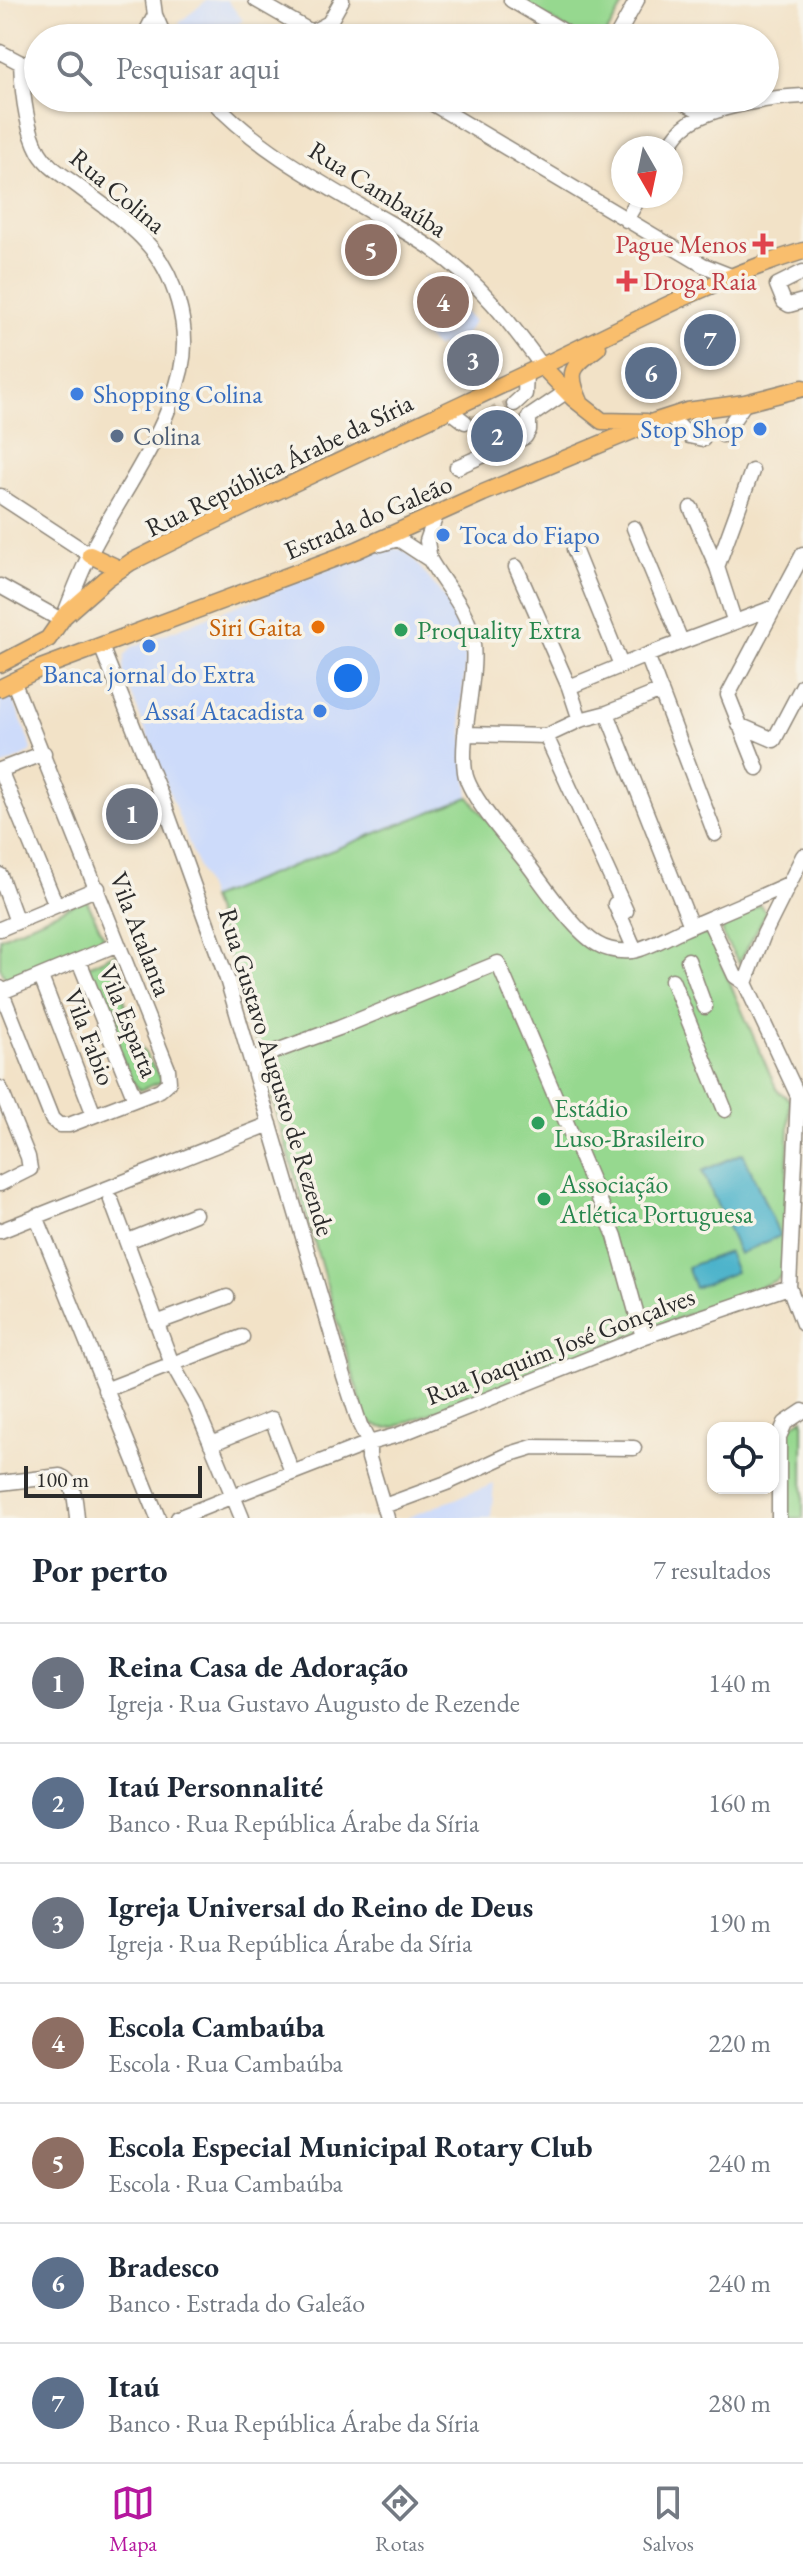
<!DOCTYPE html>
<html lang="pt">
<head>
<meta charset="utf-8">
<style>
  :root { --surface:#fff; --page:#f2f2f3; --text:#1f2937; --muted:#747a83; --line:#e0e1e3; --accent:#b5179e }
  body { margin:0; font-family:"EB Garamond",serif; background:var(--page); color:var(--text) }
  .controls { position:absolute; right:24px; bottom:24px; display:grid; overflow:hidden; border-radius:16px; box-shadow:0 2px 6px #0004 }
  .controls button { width:72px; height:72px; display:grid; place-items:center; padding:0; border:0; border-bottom:2px solid var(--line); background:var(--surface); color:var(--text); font:40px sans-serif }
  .compass { position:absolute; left:611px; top:136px; width:72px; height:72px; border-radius:50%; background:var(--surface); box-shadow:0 2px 6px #0004; rotate:171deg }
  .scale { position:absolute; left:24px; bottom:20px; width:178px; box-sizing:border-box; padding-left:8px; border:4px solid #2b2b2b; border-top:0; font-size:22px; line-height:28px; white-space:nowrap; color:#2b2b2b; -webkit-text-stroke:6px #f7f3e8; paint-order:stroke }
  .you { position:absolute; left:348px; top:678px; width:28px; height:28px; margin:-20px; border:6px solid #fff; border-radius:50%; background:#1a73e8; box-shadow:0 0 0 12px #1a73e833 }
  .badge { display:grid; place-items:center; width:52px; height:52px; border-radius:50%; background:var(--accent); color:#fff; font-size:26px; font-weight:700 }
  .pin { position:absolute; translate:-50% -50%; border:4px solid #fff; box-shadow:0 2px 8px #0006 }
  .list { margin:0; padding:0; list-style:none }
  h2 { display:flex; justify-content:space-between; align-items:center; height:104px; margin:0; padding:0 32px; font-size:34px }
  h2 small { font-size:26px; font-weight:400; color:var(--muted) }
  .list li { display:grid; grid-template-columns:52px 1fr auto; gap:24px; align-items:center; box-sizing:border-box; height:120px; padding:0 32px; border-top:2px solid var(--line) }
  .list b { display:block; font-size:30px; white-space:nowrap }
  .list p { margin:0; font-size:26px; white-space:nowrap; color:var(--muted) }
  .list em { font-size:26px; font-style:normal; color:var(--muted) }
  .icon { flex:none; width:44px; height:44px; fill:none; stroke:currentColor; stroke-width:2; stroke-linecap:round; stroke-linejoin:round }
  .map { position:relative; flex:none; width:803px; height:1518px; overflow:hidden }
  .search { position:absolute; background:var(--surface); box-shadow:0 2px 6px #0004; left:24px; right:24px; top:24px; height:88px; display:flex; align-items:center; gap:20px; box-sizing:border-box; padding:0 28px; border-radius:44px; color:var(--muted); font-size:30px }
  .sheet { height:944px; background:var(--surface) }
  nav { display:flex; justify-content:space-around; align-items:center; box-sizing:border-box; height:112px; border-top:2px solid var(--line); background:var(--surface); font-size:22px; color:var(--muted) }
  nav a { display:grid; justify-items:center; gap:4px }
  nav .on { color:var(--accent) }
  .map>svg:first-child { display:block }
  .built { fill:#cddbfa }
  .green { fill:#96d88f; stroke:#60825d; stroke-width:2 }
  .water { fill:#4cb3cb; stroke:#3c6f7b; stroke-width:2 }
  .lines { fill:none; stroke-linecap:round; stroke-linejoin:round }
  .minor-tunnel { stroke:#cabda8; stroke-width:14; stroke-dasharray:14 7; stroke-linecap:butt }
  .minor-casing { stroke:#8e8679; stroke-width:17 }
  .major-casing { stroke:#8e8679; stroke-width:19 }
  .minor { stroke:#fff; stroke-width:14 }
  .major { stroke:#f9be6d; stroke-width:16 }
  .health-dot { fill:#e0444e; stroke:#f7f3e8; stroke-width:3 }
  .shop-dot { fill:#3f7fe0; stroke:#f7f3e8; stroke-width:3 }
  .service-dot { fill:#5c6f8a; stroke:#f7f3e8; stroke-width:3 }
  .food-dot { fill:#e8710a; stroke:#f7f3e8; stroke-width:3 }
  .leisure-dot { fill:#2e9e5b; stroke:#f7f3e8; stroke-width:3 }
  .labels { text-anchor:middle; stroke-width:7; stroke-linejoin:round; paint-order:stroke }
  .street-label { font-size:26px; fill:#2b2b2b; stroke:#f7f3e8 }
  .health-label { font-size:26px; fill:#be3a42; stroke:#f7f3e8; text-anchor:end }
  .shop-label { font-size:26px; fill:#366cbe; stroke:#f7f3e8; text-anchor:start }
  .service-label { font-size:26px; fill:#4e5e75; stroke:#f7f3e8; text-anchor:start }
  .food-label { font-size:26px; fill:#c56008; stroke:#f7f3e8; text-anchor:end }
  .leisure-label { font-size:26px; fill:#27864d; stroke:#f7f3e8; text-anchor:start }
</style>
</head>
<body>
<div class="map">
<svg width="803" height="1518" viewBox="0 0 803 1518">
  <rect width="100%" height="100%" fill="#f7f3e8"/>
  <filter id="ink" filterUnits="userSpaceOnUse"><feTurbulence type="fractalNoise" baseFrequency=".0125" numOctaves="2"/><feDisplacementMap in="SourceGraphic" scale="16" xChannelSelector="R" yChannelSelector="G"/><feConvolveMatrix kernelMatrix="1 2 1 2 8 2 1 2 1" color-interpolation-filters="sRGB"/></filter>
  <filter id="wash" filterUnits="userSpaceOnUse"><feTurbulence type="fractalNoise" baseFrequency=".006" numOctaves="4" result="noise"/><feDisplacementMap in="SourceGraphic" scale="32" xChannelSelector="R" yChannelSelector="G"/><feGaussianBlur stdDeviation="1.8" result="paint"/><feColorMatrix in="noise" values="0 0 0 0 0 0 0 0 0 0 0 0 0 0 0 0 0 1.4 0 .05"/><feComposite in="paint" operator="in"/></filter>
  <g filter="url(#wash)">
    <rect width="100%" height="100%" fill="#f2e2c7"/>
    <path class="built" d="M207,0H227L243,20L235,27L244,38H191L179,23Z
      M426,275L474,321L457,348L448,351L439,345L437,348L415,328L423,316L446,335L456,324L417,289Z
      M386,547L404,550L410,555L449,603L462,624L467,645L461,710L469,797L210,898L123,672L125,655L132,647Z
      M6,695L13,699L32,749L30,753L0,767V697Z
      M494,1484L491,1518H406Z"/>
    <path class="green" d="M517,0H626L604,38H583Z
      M469,797L583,940C600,942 644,951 658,948C676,944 694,923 710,938L777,1090L790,1100L783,1273L777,1280L762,1286L395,1427C382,1429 373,1427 365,1416L240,987L210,898Z
      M86,899L106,941L8,984L0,967V938Z
      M760,905L766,913L739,963L724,938L722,927Z
      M116,953L130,1031L163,1081L140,1090L131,1080L86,967Z
      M803,1418V1518H785V1436L789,1428Z"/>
    <path class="water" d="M743,1153L780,1236L739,1254L702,1171Z
      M728,1252L736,1272L695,1288L687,1267Z"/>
  </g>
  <g filter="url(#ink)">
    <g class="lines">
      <path class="minor-tunnel" d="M465,422H475L514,404"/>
      <g class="minor-casing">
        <path id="minor" d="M153,0L155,15L165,38
          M256,0L322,38
          M511,0L575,38
          M312,32L329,23L342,0
          M143,38L155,15
          M616,38L637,0
          M0,52L21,63H38
          M21,63C22,89 26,128 39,152C48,168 65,176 79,187C101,204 126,220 145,241C175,273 191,327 181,370C165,438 121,493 90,554C80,574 72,595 64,616
          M210,98C255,147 319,182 376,215C395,226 416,237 434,250C480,283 509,321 542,366
          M423,98L703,265L731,276
          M676,98L706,114
          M668,148C673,139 679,130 688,124C711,107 774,97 803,96
          M626,220L640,196
          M803,272L777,285L784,302L789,305L803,301
          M514,404L525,394L526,374
          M449,410L465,422
          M670,417L689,436L703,439
          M723,435L745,403
          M457,467L525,437L529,430V417L566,392
          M0,496L90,555
          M691,508L717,567L734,620
          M634,528L681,641
          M381,544L398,539L430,560L427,541L436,515
          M574,549L621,665
          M430,560C443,583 462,603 470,628C482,666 459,729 465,772C468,795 510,842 526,862C543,884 574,931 597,944C607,950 620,952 632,951C649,948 666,937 682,930C717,915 753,900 788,884
          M516,567L569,687
          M717,567L752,471
          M0,586L61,620
          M101,646L163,801L227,979L344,1376L360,1425L369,1443V1458L387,1518
          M647,655L775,607
          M607,713L691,926
          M580,720L607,713L661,691
          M739,725L774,740L803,685
          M465,734L546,736L580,720L569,687L647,655L715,834
          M546,736L626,911
          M757,768L728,695L803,554
          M0,770L56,905
          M0,770L44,753
          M803,856L764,934L745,983L798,1096L789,1287L803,1324
          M0,875L17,922
          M615,904L635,950
          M709,920L735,976L745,983
          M0,929L98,888
          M688,960L705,1007
          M79,961L135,1099
          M41,977L94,1115
          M672,980L725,1110
          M0,988L52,1119L59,1125H69L160,1090L169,1082L168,1069L14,683
          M2,992L118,944
          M252,1060L339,1028L498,963L615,1236L643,1337
          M0,1088L28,1157L30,1169L0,1184
          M111,1200L172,1364L195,1405L233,1496L178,1518
          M36,1216L158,1518
          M0,1231L270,1124
          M128,1241L195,1214
          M156,1323L227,1297
          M105,1390L242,1337
          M211,1444L272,1419L292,1472
          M0,1483L60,1476C76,1482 75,1503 77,1518
          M384,1506L449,1482L510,1454L533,1447L634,1448
          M242,1518L233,1496L369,1443L398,1435L643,1337L789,1287
          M779,1518V1437L785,1423L803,1411"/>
      </g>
      <g class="major-casing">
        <path id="major" d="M542,366L573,398L602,421L647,422
          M580,402C566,370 572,367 598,347
          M90,555L120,569
          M0,664L48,639L64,616L106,579L131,562C267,494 405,431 542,366C629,325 711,279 803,251
          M0,688L41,668L357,550L483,493L656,421L687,411L745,403L803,388"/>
      </g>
      <use href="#minor" class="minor"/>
      <use href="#major" class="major"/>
    </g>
  </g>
  <g class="health-dot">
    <path d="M759 232h8v8h8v8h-8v8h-8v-8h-8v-8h8z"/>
    <path d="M623 269h8v8h8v8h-8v8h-8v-8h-8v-8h8z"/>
  </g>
  <g class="shop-dot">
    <circle cx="77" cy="394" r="8"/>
    <circle cx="760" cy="429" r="8"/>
    <circle cx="443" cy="535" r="8"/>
    <circle cx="149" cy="646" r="8"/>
    <circle cx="320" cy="711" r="8"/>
  </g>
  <circle class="service-dot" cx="117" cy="436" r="8"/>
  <circle class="food-dot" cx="318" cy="627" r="8"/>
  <g class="leisure-dot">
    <circle cx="401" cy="630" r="8"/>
    <circle cx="538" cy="1123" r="8"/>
    <circle cx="544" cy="1199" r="8"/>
  </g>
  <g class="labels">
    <g class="street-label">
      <text transform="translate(378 189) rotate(32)" y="9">Rua Cambaúba</text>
      <text transform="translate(118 191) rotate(40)" y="9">Rua Colina</text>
      <text transform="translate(279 465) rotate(-26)" y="9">Rua República Árabe da Síria</text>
      <text transform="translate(368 517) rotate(-23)" y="9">Estrada do Galeão</text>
      <text transform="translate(141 934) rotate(69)" y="9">Vila Atalanta</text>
      <text transform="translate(129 1021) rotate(68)" y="9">Vila Esparta</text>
      <text transform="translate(90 1037) rotate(69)" y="9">Vila Fabio</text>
      <text transform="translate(277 1072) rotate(73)" y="9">Rua Gustavo Augusto de Rezende</text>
      <text transform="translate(560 1346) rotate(-21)" y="9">Rua Joaquim José Gonçalves</text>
    </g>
    <g class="health-label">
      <text x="747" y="253">Pague Menos</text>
      <text x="643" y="290" text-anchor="start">Droga Raia</text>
    </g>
    <g class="shop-label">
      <text x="93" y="403">Shopping Colina</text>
      <text x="744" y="438" text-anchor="end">Stop Shop</text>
      <text x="459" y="544">Toca do Fiapo</text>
      <text x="149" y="683" text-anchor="middle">Banca jornal do Extra</text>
      <text x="304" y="720" text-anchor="end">Assaí Atacadista</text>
    </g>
    <g class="service-label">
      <text x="133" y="445">Colina</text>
    </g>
    <g class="food-label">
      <text x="302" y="636">Siri Gaita</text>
    </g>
    <g class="leisure-label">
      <text x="417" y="639">Proquality Extra</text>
      <text x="554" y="1117">Estádio<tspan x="554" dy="30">Luso-Brasileiro</tspan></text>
      <text x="560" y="1193">Associação<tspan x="560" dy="30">Atlética Portuguesa</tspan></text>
    </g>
  </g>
</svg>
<div class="controls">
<button><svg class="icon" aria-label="locate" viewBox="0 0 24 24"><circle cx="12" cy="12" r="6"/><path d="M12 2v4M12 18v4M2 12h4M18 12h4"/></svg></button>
</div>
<svg class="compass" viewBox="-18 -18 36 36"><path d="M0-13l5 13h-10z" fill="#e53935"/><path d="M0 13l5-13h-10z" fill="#747a83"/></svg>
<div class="scale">100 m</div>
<div class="you"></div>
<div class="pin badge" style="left:132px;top:814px;background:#6b7280">1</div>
<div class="pin badge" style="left:497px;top:436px;background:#5c6f8a">2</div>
<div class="pin badge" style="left:473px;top:360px;background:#6b7280">3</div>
<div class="pin badge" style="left:443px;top:302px;background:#8d6e63">4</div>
<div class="pin badge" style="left:371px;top:250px;background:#8d6e63">5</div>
<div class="pin badge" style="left:651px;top:373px;background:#5c6f8a">6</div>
<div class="pin badge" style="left:710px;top:340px;background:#5c6f8a">7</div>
<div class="search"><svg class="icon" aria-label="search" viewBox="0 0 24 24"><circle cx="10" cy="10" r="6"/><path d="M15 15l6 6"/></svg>Pesquisar aqui</div>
</div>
<section class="sheet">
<h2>Por perto<small>7 resultados</small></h2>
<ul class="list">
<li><span class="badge" style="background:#6b7280">1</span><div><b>Reina Casa de Adoração</b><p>Igreja · Rua Gustavo Augusto de Rezende</p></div><em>140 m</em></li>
<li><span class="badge" style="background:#5c6f8a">2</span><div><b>Itaú Personnalité</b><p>Banco · Rua República Árabe da Síria</p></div><em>160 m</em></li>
<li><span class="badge" style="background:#6b7280">3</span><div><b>Igreja Universal do Reino de Deus</b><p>Igreja · Rua República Árabe da Síria</p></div><em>190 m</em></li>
<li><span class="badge" style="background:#8d6e63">4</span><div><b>Escola Cambaúba</b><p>Escola · Rua Cambaúba</p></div><em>220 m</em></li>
<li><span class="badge" style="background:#8d6e63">5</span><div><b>Escola Especial Municipal Rotary Club</b><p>Escola · Rua Cambaúba</p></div><em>240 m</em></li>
<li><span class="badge" style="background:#5c6f8a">6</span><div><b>Bradesco</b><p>Banco · Estrada do Galeão</p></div><em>240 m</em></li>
<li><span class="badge" style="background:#5c6f8a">7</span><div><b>Itaú</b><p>Banco · Rua República Árabe da Síria</p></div><em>280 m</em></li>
</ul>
</section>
<nav>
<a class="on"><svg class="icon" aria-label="map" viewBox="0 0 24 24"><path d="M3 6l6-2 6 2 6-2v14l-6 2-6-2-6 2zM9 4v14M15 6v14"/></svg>Mapa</a>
<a><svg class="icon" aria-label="directions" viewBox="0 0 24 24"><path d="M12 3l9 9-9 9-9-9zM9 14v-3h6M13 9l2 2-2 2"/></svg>Rotas</a>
<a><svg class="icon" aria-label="saved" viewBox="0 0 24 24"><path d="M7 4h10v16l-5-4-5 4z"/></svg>Salvos</a>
</nav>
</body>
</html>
